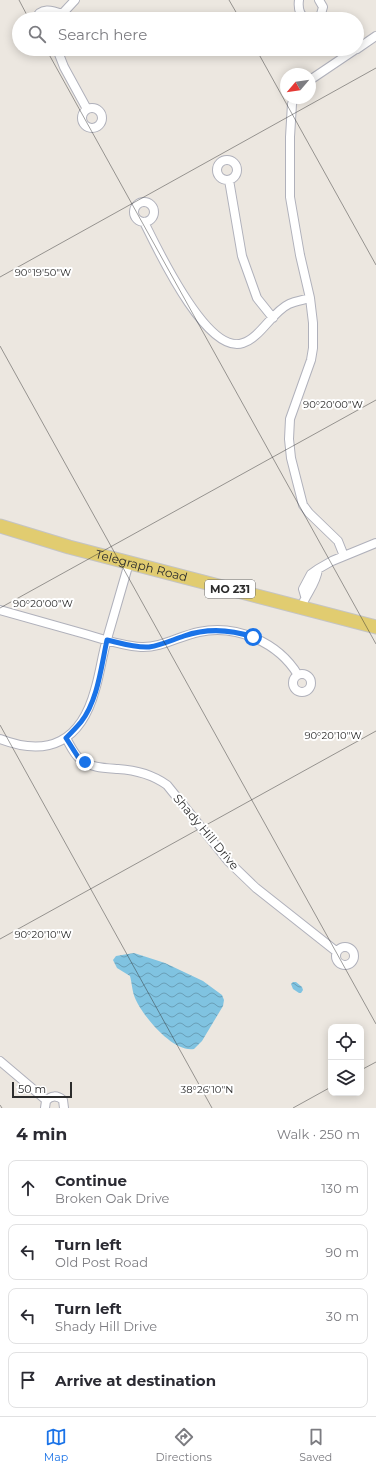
<!DOCTYPE html>
<html lang="en">
<head>
<meta charset="utf-8">
<style>
  :root { --surface:#fff; --page:#f7f7f7; --text:#2b2b33; --muted:#7c7c81; --line:#e1e1e2; --accent:#1a73e8 }
  body { margin:0; font-family:Montserrat,sans-serif; background:var(--page); color:var(--text) }
  .controls { position:absolute; right:12px; bottom:12px; display:grid; overflow:hidden; border-radius:8px; box-shadow:0 2px 10px #0003 }
  .controls button { width:36px; height:36px; display:grid; place-items:center; padding:0; border:0; border-bottom:1px solid var(--line); background:var(--surface); color:var(--text); font:20px sans-serif }
  .compass { position:absolute; left:280px; top:68px; width:36px; height:36px; border-radius:50%; background:var(--surface); box-shadow:0 2px 10px #0003; rotate:241deg }
  .scale { position:absolute; left:12px; bottom:10px; width:60px; box-sizing:border-box; padding-left:4px; border:2px solid #2c2c2c; border-top:0; font-size:11px; line-height:14px; white-space:nowrap; color:#2c2c2c; -webkit-text-stroke:3px #fff; paint-order:stroke }
  .stop { position:absolute; width:12px; height:12px; margin:-9px; border:3px solid #1a73e8; border-radius:50%; background:#fff }
  .stop.end { background:#1a73e8; border-color:#fff; box-shadow:0 1px 4px #0008 }
  .list { margin:0; padding:0; list-style:none }
  h2 { display:flex; justify-content:space-between; align-items:center; height:52px; margin:0; padding:0 16px; font-size:17px }
  h2 small { font-size:13px; font-weight:400; color:var(--muted) }
  .list li { display:grid; grid-template-columns:26px 1fr auto; gap:12px; align-items:center; box-sizing:border-box; height:56px; margin:0 8px 8px; padding:0 8px; border:1px solid var(--line); border-radius:8px }
  .list b { display:block; font-size:15px; white-space:nowrap }
  .list p { margin:0; font-size:13px; white-space:nowrap; color:var(--muted) }
  .list em { font-size:13px; font-style:normal; color:var(--muted) }
  .icon { flex:none; width:22px; height:22px; fill:none; stroke:currentColor; stroke-width:2; stroke-linecap:round; stroke-linejoin:round }
  .map { position:relative; flex:none; width:376px; height:1108px; overflow:hidden }
  .search { position:absolute; background:var(--surface); box-shadow:0 2px 10px #0003; left:12px; right:12px; top:12px; height:44px; display:flex; align-items:center; gap:10px; box-sizing:border-box; padding:0 14px; border-radius:22px; color:var(--muted); font-size:15px }
  .sheet { height:308px; background:var(--surface) }
  nav { display:flex; justify-content:space-around; align-items:center; box-sizing:border-box; height:56px; border-top:1px solid var(--line); background:var(--surface); font-size:11px; color:var(--muted) }
  nav a { display:grid; justify-items:center; gap:2px }
  nav .on { color:var(--accent) }
  .map>svg:first-child { display:block }
  .water { fill:url(#water-waves) }
  .lines { fill:none; stroke-linecap:round; stroke-linejoin:round }
  .street-casing { stroke:#b0b1bb; stroke-width:10 }
  .primary-casing { stroke:#c4c4c4; stroke-width:15 }
  .street { stroke:#fff; stroke-width:8 }
  .primary { stroke:#e1cc70; stroke-width:13 }
  .route { stroke:#1a73e8; stroke-width:5 }
  .ticks { fill:none; stroke:#2c2c2c; stroke-width:1; stroke-opacity:0.45 }
  .labels { text-anchor:middle; stroke-width:4; stroke-linejoin:round; paint-order:stroke }
  .shield { fill:#fff; stroke:#6b6b6b; stroke-width:1 }
  .shield-label { font-size:11px; font-weight:bold; fill:#2c2c2c }
  .street-label { font-size:12px; fill:#2c2c2c; stroke:#fff }
  .ticks-label { font-size:10px; text-anchor:middle; fill:#2c2c2c; stroke:#fff; stroke-width:4; stroke-linejoin:round; paint-order:stroke }
</style>
</head>
<body>
<div class="map">
<svg width="376" height="1108" viewBox="0 0 376 1108">
  <defs>
    <pattern id="water-waves" width="16" height="10" patternUnits="userSpaceOnUse"><rect width="16" height="10" fill="#80c3e1"/><path d="M0 5q4-4 8 0t8 0" fill="none" stroke="#699fb7"/></pattern>
  </defs>
  <rect width="100%" height="100%" fill="#ece7e0"/>
  <path class="water" d="M134,953L165,963L203,981L222,995L224,1000L223,1006L202,1041L194,1049C173,1053 142,1015 135,998C132,991 132,983 130,976L117,968L113,960L116,956Z
    M293,982H296L302,987L303,990L301,993H299L293,989L291,984Z"/>
  <g class="lines">
    <g class="street-casing">
      <path id="street" d="M299,0C298,7 299,14 305,19
        M36,19C40,7 52,10 62,14
        M59,19L62,14L75,0
        M315,19L321,14L323,7L319,0
        M57,49L64,67L87,109
        M357,49L376,36
        M310,80L356,49
        M294,98L292,104L290,137V197L300,255L310,298L313,323V348L311,360L290,419L289,439L291,458L303,505L309,513L338,541L344,556
        M82 118a10 10 0 1 1 20 0a10 10 0 1 1-20 0Z
        M217 170a10 10 0 1 1 20 0a10 10 0 1 1-20 0Z
        M229,180L242,256L257,298L273,318
        M134 212a10 10 0 1 1 20 0a10 10 0 1 1-20 0Z
        M144,222C157,248 207,356 243,343C261,337 272,312 289,304C295,301 303,300 310,298
        M305,596L303,589L311,574L318,569
        M301,608C306,593 316,585 318,569L332,561L376,543
        M0,610C28,618 56,626 85,634C102,639 122,646 141,647C161,648 179,636 199,632C236,624 278,642 298,675
        M293 683a9 9 0 1 1 18 0a9 9 0 1 1-18 0Z
        M66,738C70,745 74,754 80,759C91,768 104,768 118,769C135,770 153,775 167,785L229,862L256,888L337,952
        M0,739C49,758 81,741 95,690C100,674 102,656 107,639C114,614 122,588 129,563
        M336 956a9 9 0 1 1 18 0a9 9 0 1 1-18 0Z
        M0,1061L46,1100
        M45,1108L46,1101C51,1095 57,1095 63,1100L64,1108"/>
    </g>
    <g class="primary-casing">
      <g id="primary">
        <path id="s1" d="M0,526L69,547L376,627"/>
      </g>
    </g>
    <use href="#street" class="street"/>
    <use href="#primary" class="primary"/>
  </g>
  <g class="lines">
    <path class="route" d="M85,762L78,757L66,738C71,733 76,728 81,722C98,700 101,667 107,640C120,643 135,648 149,647C162,645 172,640 184,636C207,628 229,629 253,637"/>
  </g>
  <path class="ticks" d="M19,0L29,19M229,0L240,19M46,49L376,644M256,49L376,265M0,277L376,68M0,346L376,1024M0,608L376,400M0,725L212,1108M0,939L376,731M361,1070L376,1062M0,1105L2,1108M293,1108L331,1087"/>
  <g class="labels">
    <rect class="shield" x="205" y="580" width="50" height="18" rx="3"/>
    <g class="shield-label">
      <text x="230" y="593">MO 231</text>
    </g>
    <g class="street-label">
      <text dy="4" stroke="none"><textPath href="#s1" startOffset="147">Telegraph Road</textPath></text>
      <text transform="translate(206 832) rotate(50)" y="4">Shady Hill Drive</text>
    </g>
  </g>
  <g class="ticks-label">
    <text x="43" y="276">90°19'50"W</text>
    <text x="333" y="408">90°20'00"W</text>
    <text x="43" y="607">90°20'00"W</text>
    <text x="333" y="739">90°20'10"W</text>
    <text x="43" y="938">90°20'10"W</text>
    <text x="207" y="1093">38°26'10"N</text>
  </g>
</svg>
<div class="controls">
<button><svg class="icon" aria-label="locate" viewBox="0 0 24 24"><circle cx="12" cy="12" r="6"/><path d="M12 2v4M12 18v4M2 12h4M18 12h4"/></svg></button>
<button><svg class="icon" aria-label="layers" viewBox="0 0 24 24"><path d="M12 4l9 5-9 5-9-5zM3 14l9 5 9-5"/></svg></button>
</div>
<svg class="compass" viewBox="-18 -18 36 36"><path d="M0-13l5 13h-10z" fill="#e53935"/><path d="M0 13l5-13h-10z" fill="#7c7c81"/></svg>
<div class="scale">50 m</div>
<div class="stop" style="left:253px;top:637px"></div>
<div class="stop end" style="left:85px;top:762px"></div>
<div class="search"><svg class="icon" aria-label="search" viewBox="0 0 24 24"><circle cx="10" cy="10" r="6"/><path d="M15 15l6 6"/></svg>Search here</div>
</div>
<section class="sheet">
<h2>4 min<small>Walk · 250 m</small></h2>
<ul class="list">
<li><svg class="icon" aria-label="ahead" viewBox="0 0 24 24"><path d="M12 20V5M6 11l6-6 6 6"/></svg><div><b>Continue</b><p>Broken Oak Drive</p></div><em>130 m</em></li>
<li><svg class="icon" aria-label="left" viewBox="0 0 24 24"><path d="M17 20v-9H6M10 6l-5 5 5 5"/></svg><div><b>Turn left</b><p>Old Post Road</p></div><em>90 m</em></li>
<li><svg class="icon" aria-label="left" viewBox="0 0 24 24"><path d="M17 20v-9H6M10 6l-5 5 5 5"/></svg><div><b>Turn left</b><p>Shady Hill Drive</p></div><em>30 m</em></li>
<li><svg class="icon" aria-label="arrive" viewBox="0 0 24 24"><path d="M6 21V4h12l-3 4 3 4H6"/></svg><div><b>Arrive at destination</b></div></li>
</ul>
</section>
<nav>
<a class="on"><svg class="icon" aria-label="map" viewBox="0 0 24 24"><path d="M3 6l6-2 6 2 6-2v14l-6 2-6-2-6 2zM9 4v14M15 6v14"/></svg>Map</a>
<a><svg class="icon" aria-label="directions" viewBox="0 0 24 24"><path d="M12 3l9 9-9 9-9-9zM9 14v-3h6M13 9l2 2-2 2"/></svg>Directions</a>
<a><svg class="icon" aria-label="saved" viewBox="0 0 24 24"><path d="M7 4h10v16l-5-4-5 4z"/></svg>Saved</a>
</nav>
</body>
</html>
